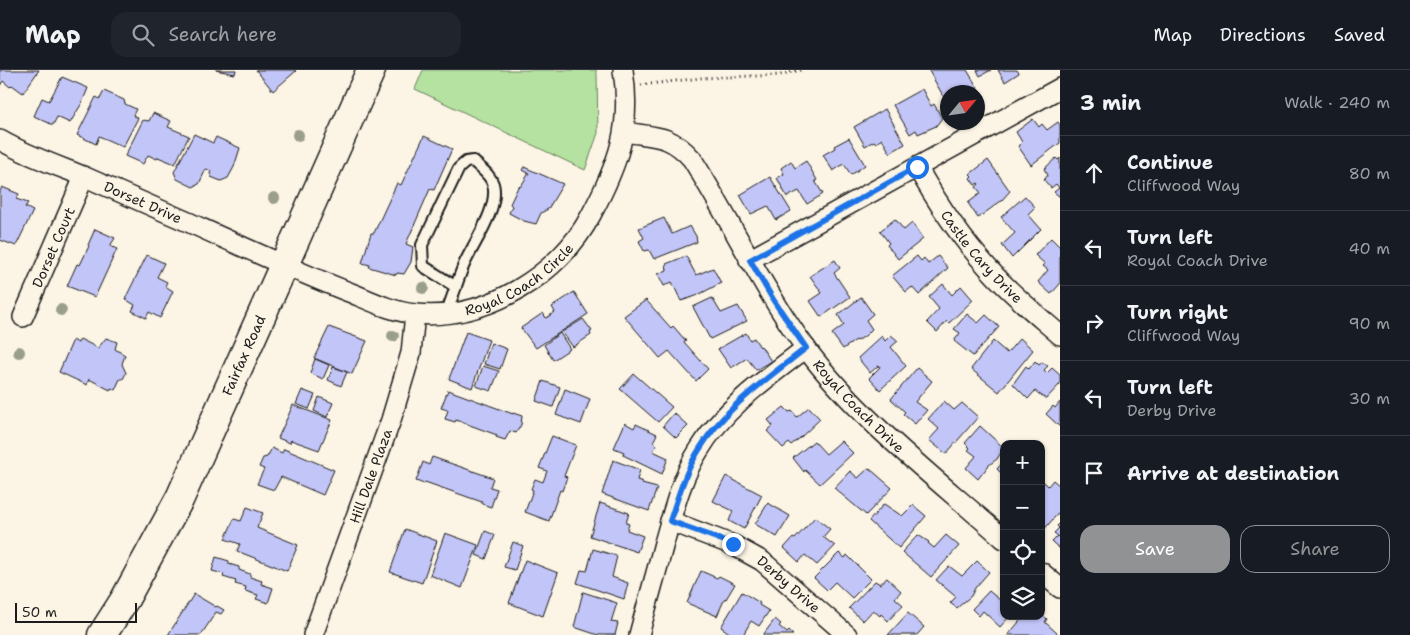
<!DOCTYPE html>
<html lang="en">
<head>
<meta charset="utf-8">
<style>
  :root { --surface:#171b24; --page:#20242c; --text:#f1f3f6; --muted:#9ea1a6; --line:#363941; --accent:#919294 }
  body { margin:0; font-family:"Shantell Sans",sans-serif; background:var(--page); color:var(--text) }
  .controls { position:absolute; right:15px; bottom:15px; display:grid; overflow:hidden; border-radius:10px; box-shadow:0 1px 4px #0004 }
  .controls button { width:45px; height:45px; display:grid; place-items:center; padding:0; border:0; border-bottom:1px solid var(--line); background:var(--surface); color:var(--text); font:25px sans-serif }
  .compass { position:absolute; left:940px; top:15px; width:45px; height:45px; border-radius:50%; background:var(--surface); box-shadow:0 1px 4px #0004; rotate:61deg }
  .scale { position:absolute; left:15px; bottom:12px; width:122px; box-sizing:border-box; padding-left:5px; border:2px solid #1c1c1c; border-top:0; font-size:14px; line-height:18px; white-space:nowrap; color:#1c1c1c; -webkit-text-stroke:4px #fcf5e5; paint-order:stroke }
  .stop { position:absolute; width:15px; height:15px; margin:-11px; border:4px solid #1a73e8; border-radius:50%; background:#fff }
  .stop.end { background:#1a73e8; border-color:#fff; box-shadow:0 1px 5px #0008 }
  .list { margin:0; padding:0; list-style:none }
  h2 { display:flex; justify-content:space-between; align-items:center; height:65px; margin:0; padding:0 20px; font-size:21px }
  h2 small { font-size:16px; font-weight:400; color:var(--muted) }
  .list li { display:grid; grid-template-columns:32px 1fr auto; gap:15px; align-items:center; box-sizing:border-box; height:75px; padding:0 20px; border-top:1px solid var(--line) }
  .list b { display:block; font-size:19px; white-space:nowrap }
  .list p { margin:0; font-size:16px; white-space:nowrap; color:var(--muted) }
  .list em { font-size:16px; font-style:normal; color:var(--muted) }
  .actions { display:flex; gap:10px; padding:15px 20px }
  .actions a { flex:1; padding:11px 0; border:1px solid var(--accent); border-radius:15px; text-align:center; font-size:18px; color:var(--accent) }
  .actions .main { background:var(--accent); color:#fff }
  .icon { flex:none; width:28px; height:28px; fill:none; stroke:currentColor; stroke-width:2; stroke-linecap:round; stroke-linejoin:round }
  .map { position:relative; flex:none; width:1060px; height:565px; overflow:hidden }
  header { display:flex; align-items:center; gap:30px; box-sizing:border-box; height:70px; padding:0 25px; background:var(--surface); border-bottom:1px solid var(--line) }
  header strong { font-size:24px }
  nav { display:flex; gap:28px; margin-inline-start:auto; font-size:18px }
  .search { width:350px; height:45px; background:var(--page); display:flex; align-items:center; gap:12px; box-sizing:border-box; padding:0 18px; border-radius:15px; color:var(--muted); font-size:19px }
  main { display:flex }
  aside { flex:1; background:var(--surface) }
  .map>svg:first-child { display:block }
  .green { fill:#b5e2a0; stroke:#687f5e }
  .building { fill:#c2c5f7; stroke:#1c1c1c }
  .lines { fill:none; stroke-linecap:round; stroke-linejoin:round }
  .lane-casing { stroke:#1c1c1c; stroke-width:14 }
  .street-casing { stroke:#1c1c1c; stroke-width:22 }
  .secondary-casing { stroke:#1c1c1c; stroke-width:31 }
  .path { stroke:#1c1c1c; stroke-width:3; stroke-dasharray:1 4; stroke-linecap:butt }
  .lane { stroke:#fcf5e5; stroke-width:10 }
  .street { stroke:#fcf5e5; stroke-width:19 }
  .secondary { stroke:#fcf5e5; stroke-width:28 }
  .tree { fill:#9a9e8c }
  .route { stroke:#1a73e8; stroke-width:6 }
  .labels { text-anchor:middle; stroke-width:5; stroke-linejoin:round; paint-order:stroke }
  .street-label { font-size:14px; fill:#1c1c1c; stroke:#fcf5e5 }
</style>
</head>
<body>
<header>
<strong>Map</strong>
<div class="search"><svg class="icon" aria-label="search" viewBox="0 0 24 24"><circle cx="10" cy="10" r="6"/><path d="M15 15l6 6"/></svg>Search here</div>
<nav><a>Map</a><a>Directions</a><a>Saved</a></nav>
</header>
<main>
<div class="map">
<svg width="1060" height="565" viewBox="0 0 1060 565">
  <rect width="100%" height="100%" fill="#fcf5e5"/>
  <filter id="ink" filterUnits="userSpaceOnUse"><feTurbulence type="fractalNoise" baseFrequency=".02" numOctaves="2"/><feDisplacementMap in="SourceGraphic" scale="10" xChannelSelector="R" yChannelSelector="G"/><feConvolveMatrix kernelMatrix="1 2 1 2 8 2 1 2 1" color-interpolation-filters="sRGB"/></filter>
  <g filter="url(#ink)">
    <path class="green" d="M423,0H596L597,4L598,63L585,100L415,19Z"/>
    <path class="building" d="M0,0H39L23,23L12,15L10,17L3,11L0,16Z
      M216,0H236L235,4Z
      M256,0H295L296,1L273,21Z
      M930,0H967L982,25L978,28V22H961L959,20L955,22H948V27L945,29L929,1Z
      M977,0H991L980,6Z
      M998,0H1017L1019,3L1005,12Z
      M62,7L88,18L82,33L70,53L57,47L53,55L34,46L42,28L49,31Z
      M922,19L931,36L934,34L942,48L936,56L918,64L916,60L910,64L893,35Z
      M104,21L124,30L125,34L136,39L133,45L138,48L123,77L99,66L96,74L77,65L96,27L100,29Z
      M885,39L905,74L890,83L882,69L876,73L874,71L865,76L854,57Z
      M153,43L171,51L168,57L189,66L175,94L158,87L157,89L148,85L143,94L125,86L143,50L149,51Z
      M1033,49L1039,57L1042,54L1047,60L1058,52L1060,55V73L1031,95L1018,76L1022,72L1016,62Z
      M194,64L213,73L216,67L240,78L234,97L228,108L221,111L211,107L210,103L211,101L206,99L199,114L193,117L177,109L174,102Z
      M424,66L452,79L434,120L430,119L406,174L413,177L411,192L404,204L397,203L396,205L369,197L370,195L362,193L371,163H374L397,113L401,115Z
      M849,68L865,95L851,105L844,94L833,101L823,85L835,78L834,76Z
      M1056,88L1058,90L1060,88V127L1054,122L1059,118L1056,114L1051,118L1044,110L1048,105L1044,99Z
      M988,90L1010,121L1001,131L978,148L968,133L981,123L976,117L979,114L978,113L975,115L970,108L972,106L970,104Z
      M791,91L795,98L806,91L817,110L815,111L823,124L807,134L799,121L787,127L777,108L784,104L781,98Z
      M524,97L563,114L548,139L541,143L536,154L524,151L509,143L512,136L510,134L518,117L521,116L529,103L522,100Z
      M770,107L791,141L776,150L768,136L751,144L740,125Z
      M2,117L19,124L16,129L28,133L25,137L33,141L16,176L0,170V121Z
      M1025,126L1035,137L1028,144L1041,159L1012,188L1002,175L1015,163L1001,147Z
      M664,148L672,164L690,156L696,166L697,172L654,189L649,180L644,181L639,171L644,168L639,158Z
      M895,149L904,160L912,153L923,169L898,189L887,175L889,173L880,161Z
      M95,159L115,168L110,176L117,179L95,227L67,216L77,194L80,195L89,176L88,175Z
      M1051,168L1060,177V214L1051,224L1038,212L1048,200L1043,196L1045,194L1035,185Z
      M147,185L164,193L157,207L167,212L165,216L173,221L160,248L149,242L146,248L132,241L135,235L125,229Z
      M686,186L696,205L713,198L721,213L696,226L681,231L672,212L664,216L658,204L667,200L666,194Z
      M917,186L921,191L924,188L928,194L938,186L948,198L919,225L912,217L906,222L892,206Z
      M835,190L840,198L834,203L850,227L821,247L810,231L822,223L810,206Z
      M943,214L952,225L961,216L973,230L949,253L947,251L937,262L927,252L939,239L929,227Z
      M574,222L588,244L536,278L521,258L543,243L546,248L555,242L552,237Z
      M861,227L873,244L866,250L872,259L865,266L857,271L856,270L843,279L832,264L844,255L838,245Z
      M712,228L721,243L738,236L747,251L710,269L693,237Z
      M646,230L671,258L673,256L686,271L684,272L708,299L696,311L669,281L660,288L624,246Z
      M967,244L978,253L986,245L999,257L973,286L954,271L960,263L954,259Z
      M583,249L592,261L590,262L591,265L573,277L562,262Z
      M329,257L367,271L352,304L314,288Z
      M466,262L489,270L472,318L449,309Z
      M560,263L570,279L553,290L544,275Z
      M746,263L750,270L754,268L760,277L761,276L771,291L756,300L747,288L731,298L718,279Z
      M891,265L898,271L891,277L906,296L880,320L869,308L880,297L879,295L870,303L858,288L882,266L885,271Z
      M106,268L117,272L115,279L125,285L122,294L126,303L123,309H120L115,320L111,318L110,320L89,309L87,315L59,302L73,270L78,273L80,269L98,278Z
      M1020,268L1033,280L999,322L971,299L993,271L1007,283Z
      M491,273L507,279L500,299L484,294Z
      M315,289L329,295L323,309L310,303Z
      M1035,291L1039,295L1042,292L1048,296L1044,300L1047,303L1052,298L1060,305V314L1046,329L1035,321L1028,329L1013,314L1026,296L1029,299Z
      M483,296L499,301L491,321L476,316Z
      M333,297L347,302L341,316L328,310Z
      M917,298L932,311L915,332L927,340L915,354L903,344L905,342L891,329Z
      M634,304L672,337L658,352L620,319Z
      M543,311L560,317L553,337L536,331Z
      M565,319L590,329L581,354L556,345Z
      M302,320L315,325L309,339L296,334Z
      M448,320L513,344V343L522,346L521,355L516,363L510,361L505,370L496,367L497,365L456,350L455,352L445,349L448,340L441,338Z
      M319,327L333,333L327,347L314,341Z
      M944,331L954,340L962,333L978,347L946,384L929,370L939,359L928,349Z
      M1060,332V357L1046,344L1053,336L1055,338Z
      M293,335L332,350L319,380L291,370L290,373L278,368Z
      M784,337L789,342L792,341L797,347L809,337L820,349L800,368L791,375L789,373L783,378L767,361L773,356L768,350Z
      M674,343L688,356L676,368L663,356Z
      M625,353L634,358L636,354L657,364L653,372L657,375L653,381L668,388L662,404L623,385L624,382L614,378Z
      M980,356L1004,378L997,389L989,395L978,409L966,398L976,386L968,380L970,378L965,373Z
      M552,366L576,375L564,406L567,407L562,421L560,420L549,451L525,442L533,420L531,419L535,409L543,412L547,401L539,398Z
      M814,371L826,384L841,371L853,383L820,414L805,400L804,402L793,388Z
      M272,378L282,383L284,379L334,400L323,425L281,407L274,420L257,414L264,399L259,397L263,388L267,387Z
      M432,387L493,408L490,417L497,419L491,437L482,434V432L425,412L424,414L416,411L423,392L429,395Z
      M613,390L640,400L637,410L643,412L642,414L657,418L649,441L602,424Z
      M1004,391V406L997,399Z
      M869,398L892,418L866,445L834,418L850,401L858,408Z
      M726,406L762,425L744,459L729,451L733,441L713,431Z
      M1053,410L1060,416V441L1041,463V414L1044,412L1048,416Z
      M600,433L629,443L626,453L629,454L627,460L643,466L637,482L590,466Z
      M768,433L790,446L777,467L755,454Z
      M884,434L902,446L913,435L926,446L899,478L869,451Z
      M247,437L263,443L257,458L298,475L287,501L237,481L240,474L225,469L234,449L241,451Z
      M815,447L830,459L823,467L835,476L817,495L805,485L799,492L784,478L793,468L795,469Z
      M1060,453V479L1052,472L1058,466L1054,463L1059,458L1057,456Z
      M405,459L437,471L422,513L390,502Z
      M485,461L495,465L486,489L476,485Z
      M445,463L478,475L462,518L430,505Z
      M918,465L929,472L928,473L934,478L946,465L959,476L931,507L902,482Z
      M513,472L523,476L515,500L504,497Z
      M593,479L617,486L612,507L628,513L624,529L577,513L581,500L587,501Z
      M839,483L845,488L847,485L871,509L852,528L835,512L827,520L814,508Z
      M216,487L229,491V494L239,497V500L250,504V507L262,511L261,514L273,518L268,533L256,529L258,525L245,521L246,517L235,514L236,511L223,507L224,504L212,501Z
      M525,490L558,503L543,546L509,533Z
      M977,491L989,502L975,518L971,526L957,538L950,533L956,527L936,510L949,496L962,506Z
      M701,501L717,508L719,506L735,514L726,529L725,528L717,546L687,533Z
      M887,508L901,521L895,528L903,535L888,551L881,544L880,546L873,540L863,551L849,538L875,511L880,514Z
      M989,521L1000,530L1004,526V546H1010L1000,557L983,541L979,546L972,539Z
      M583,522L617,533L611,552L618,553L615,565H598L574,557Z
      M742,522L760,533L759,535L769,541L759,556L751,551L743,565H732L721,557Z
      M194,524L216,537L217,536L224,540L221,544L216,542L201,565H168Z
      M908,543L924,557L917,565H888Z
      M1041,544L1047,549L1045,552L1059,565H1008L1024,546H1041Z
      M775,549L781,554L779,556L787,563L789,561L793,565H763Z"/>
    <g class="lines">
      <g class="lane-casing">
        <path id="lane" d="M446,244C452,229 457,212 463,197C472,175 500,138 493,114C490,104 480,98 473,91L466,92L459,98L422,175L423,196L456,217"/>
      </g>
      <g class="street-casing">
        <g id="street">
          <path id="s1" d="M624,62C655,67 670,64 692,89C731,151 762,218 805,277C857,348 938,410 1004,469"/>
          <path id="s2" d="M0,70C26,85 55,95 83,106C118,121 153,137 188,152C243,177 297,202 354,224C373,232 394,242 416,244C485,251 560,205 591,145C618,94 632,58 623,0"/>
          <path id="s3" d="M917,97C938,134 961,169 990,200C1011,224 1036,244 1060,265"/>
          <path d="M749,190L1060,18"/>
          <path id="s4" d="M23,247L84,107"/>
          <path id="s5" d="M670,451L733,475L762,491L847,565"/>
          <path d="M1041,502L1060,518"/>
          <path id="s6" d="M313,565L391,350L411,283L415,244"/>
          <path d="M639,565C647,534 656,504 664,473C673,442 681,408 699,380C725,337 767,308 806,278"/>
        </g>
      </g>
      <g class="secondary-casing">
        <g id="secondary">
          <path id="s7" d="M102,565L125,529L180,428L371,0"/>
        </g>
      </g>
      <path class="path" d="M641,15L701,8L780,5L801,0"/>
      <use href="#lane" class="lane"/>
      <use href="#street" class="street"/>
      <use href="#secondary" class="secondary"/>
    </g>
    <g class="tree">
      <circle cx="298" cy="65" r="6"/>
      <circle cx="274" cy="128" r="6"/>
      <circle cx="423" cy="218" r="6"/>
      <circle cx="61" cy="240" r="6"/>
      <circle cx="393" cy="266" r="6"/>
      <circle cx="19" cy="282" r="6"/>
    </g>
  </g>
  <g class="lines" filter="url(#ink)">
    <path class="route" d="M733,474L670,451C678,427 685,402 699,380C725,337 767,309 806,278L774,231L750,190L917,97"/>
  </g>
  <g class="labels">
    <g class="street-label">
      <text dy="5" stroke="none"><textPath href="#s2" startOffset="156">Dorset Drive</textPath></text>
      <text dy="5" stroke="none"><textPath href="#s4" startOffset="76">Dorset Court</textPath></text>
      <text dy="5" stroke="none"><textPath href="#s3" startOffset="111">Castle Cary Drive</textPath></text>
      <text dy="5" stroke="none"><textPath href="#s2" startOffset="564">Royal Coach Circle</textPath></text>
      <text dy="5" stroke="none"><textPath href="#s7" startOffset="314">Fairfax Road</textPath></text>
      <text dy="5" stroke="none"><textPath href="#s1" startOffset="375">Royal Coach Drive</textPath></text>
      <text dy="5" stroke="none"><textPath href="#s6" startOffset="169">Hill Dale Plaza</textPath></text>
      <text dy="5" stroke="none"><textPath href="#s5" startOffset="136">Derby Drive</textPath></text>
    </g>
  </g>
</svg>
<div class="controls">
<button>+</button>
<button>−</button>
<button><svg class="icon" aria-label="locate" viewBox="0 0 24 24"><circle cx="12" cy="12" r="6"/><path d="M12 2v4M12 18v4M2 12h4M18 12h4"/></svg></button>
<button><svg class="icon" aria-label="layers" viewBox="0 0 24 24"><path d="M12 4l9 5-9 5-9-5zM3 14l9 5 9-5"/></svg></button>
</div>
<svg class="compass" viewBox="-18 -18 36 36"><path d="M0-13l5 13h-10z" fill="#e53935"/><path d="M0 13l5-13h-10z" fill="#9ea1a6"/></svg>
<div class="scale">50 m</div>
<div class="stop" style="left:917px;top:97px"></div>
<div class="stop end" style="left:733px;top:474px"></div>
</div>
<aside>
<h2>3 min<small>Walk · 240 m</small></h2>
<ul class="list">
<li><svg class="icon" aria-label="ahead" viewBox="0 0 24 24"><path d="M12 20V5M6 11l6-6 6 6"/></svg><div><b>Continue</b><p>Cliffwood Way</p></div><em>80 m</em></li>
<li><svg class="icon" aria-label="left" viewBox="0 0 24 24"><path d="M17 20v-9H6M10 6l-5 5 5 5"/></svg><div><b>Turn left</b><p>Royal Coach Drive</p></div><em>40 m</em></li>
<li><svg class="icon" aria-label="right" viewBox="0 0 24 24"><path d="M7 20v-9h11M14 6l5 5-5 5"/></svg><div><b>Turn right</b><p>Cliffwood Way</p></div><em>90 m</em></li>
<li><svg class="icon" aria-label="left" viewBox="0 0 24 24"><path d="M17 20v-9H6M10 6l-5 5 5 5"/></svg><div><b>Turn left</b><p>Derby Drive</p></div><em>30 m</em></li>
<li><svg class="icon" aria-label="arrive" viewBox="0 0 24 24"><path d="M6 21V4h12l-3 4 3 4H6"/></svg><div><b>Arrive at destination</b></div></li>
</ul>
<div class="actions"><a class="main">Save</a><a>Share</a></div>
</aside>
</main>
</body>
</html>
